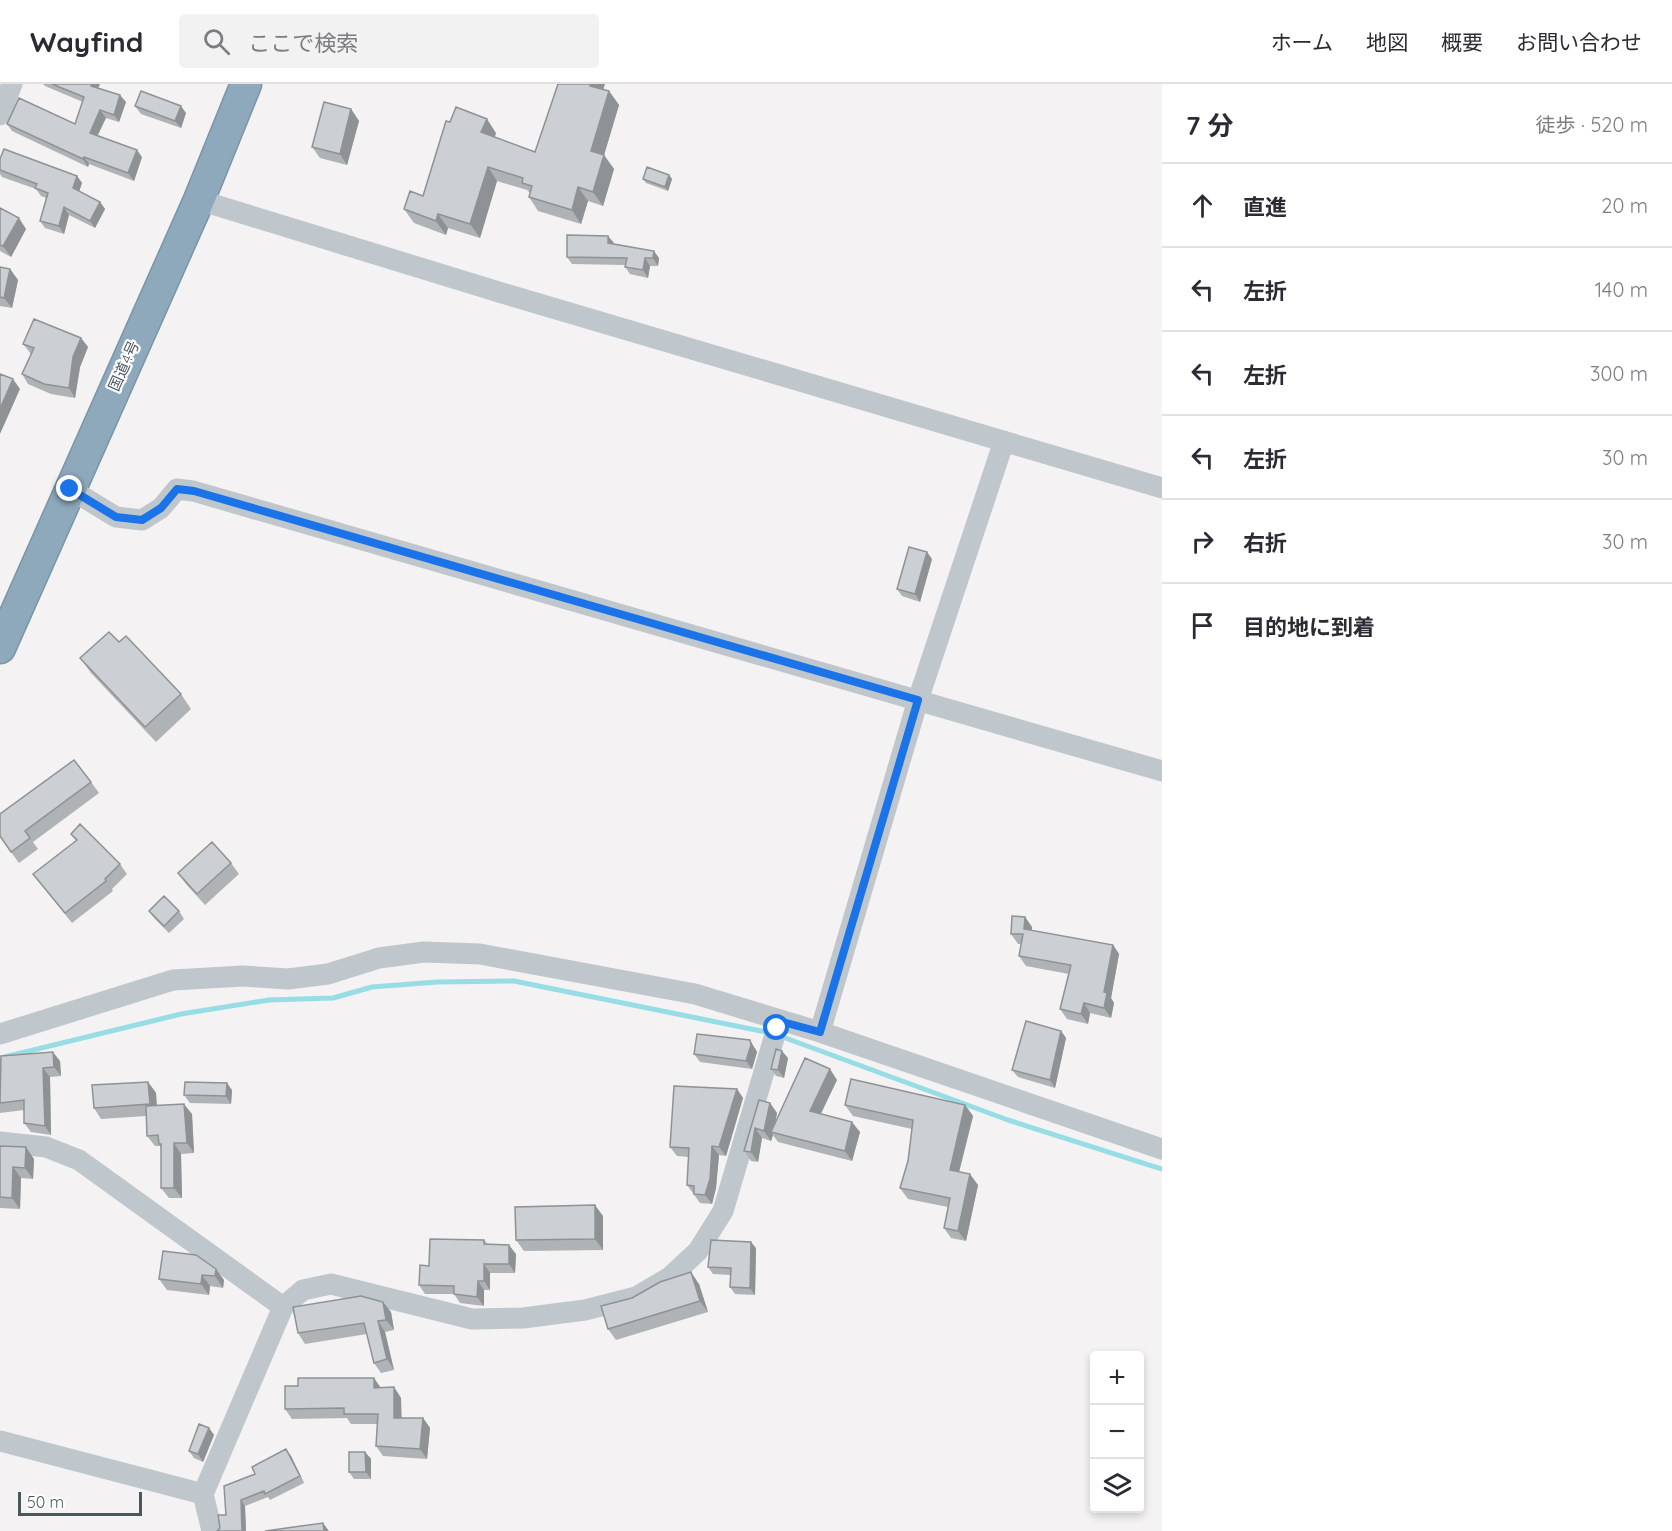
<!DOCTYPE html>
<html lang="ja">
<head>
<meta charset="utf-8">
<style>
  :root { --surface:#fff; --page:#f2f2f3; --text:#2b2b33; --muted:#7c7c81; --line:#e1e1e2 }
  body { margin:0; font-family:Quicksand,"Noto Sans JP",sans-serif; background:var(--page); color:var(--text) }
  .controls { position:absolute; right:18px; bottom:18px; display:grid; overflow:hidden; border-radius:6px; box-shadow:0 3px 9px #0003 }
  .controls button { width:54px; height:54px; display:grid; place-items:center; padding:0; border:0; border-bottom:2px solid var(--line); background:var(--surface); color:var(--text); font:30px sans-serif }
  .scale { position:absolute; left:18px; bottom:15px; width:124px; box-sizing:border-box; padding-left:6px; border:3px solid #4b575e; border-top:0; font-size:16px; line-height:21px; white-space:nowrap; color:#4b575e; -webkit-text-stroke:4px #fff; paint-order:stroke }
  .stop { position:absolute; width:18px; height:18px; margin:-14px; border:4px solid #1a73e8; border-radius:50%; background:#fff }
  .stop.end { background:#1a73e8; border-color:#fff; box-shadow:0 2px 6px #0008 }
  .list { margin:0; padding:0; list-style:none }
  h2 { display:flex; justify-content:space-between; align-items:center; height:78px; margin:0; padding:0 24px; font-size:26px }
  h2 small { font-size:20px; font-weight:400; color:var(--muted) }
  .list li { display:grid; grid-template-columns:39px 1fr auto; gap:18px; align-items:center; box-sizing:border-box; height:84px; padding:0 24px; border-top:2px solid var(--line) }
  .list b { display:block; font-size:22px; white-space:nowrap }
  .list em { font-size:20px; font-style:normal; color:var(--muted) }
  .icon { flex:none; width:33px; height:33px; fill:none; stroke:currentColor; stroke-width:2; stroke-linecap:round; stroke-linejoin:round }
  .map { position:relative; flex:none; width:1162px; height:1447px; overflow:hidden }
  header { display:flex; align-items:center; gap:36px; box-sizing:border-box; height:84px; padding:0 30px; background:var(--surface); border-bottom:2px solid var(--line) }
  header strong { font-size:28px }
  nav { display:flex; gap:33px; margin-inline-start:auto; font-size:21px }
  .search { width:420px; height:54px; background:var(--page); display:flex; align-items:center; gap:15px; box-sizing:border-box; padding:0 21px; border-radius:6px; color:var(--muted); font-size:22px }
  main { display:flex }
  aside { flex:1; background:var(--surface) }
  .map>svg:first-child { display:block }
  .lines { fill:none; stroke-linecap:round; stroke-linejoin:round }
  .stream { stroke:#97dde6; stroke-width:5 }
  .highway-casing { stroke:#7a94a8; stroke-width:33 }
  .minor { stroke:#bfc7cd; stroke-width:21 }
  .highway { stroke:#8ea9bc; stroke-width:30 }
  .wall { fill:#afb3b6 }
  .shaded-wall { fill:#8f9294 }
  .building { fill:#ccd0d4; stroke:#8f9294; stroke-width:1.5 }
  .route { stroke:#1a73e8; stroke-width:8 }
  .labels { text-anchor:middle; stroke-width:4.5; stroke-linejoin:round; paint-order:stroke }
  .street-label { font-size:15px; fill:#4b575e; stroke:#fff }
</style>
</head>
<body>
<header>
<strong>Wayfind</strong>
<div class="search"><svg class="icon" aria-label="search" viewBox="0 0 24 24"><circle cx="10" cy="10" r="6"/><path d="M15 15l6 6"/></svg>ここで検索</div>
<nav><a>ホーム</a><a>地図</a><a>概要</a><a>お問い合わせ</a></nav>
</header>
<main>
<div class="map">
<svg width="1162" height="1447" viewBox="0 0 1162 1447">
  <rect width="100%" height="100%" fill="#f4f2f2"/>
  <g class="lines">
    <path class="stream" d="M780,952L1008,1036L1162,1085
      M0,974L181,930L269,916L333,914L372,903L437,898L514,897L771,949"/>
    <g class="highway-casing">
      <path id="highway" d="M0,564L199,116L246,0"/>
    </g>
    <path class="minor" d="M0,31L12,0
      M199,116L502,209L1162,404
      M70,405L116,433L142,436L161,424L177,405L193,407L1162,687
      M820,948L918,616L1004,357
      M0,950L173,896L243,892L288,895L328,890L379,874L424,868L480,870L695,910L820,948L1162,1065
      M0,1058L46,1063L79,1076L283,1223
      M0,1357L203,1410
      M212,1447L203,1410L283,1223L303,1206L331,1200L472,1235L523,1234L585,1226L636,1213L670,1193L698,1167L723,1127L779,937"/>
    <use href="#highway" class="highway"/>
  </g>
  <path class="wall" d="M43,0H100L98,4L126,18L119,38L106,34L98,51L142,73L134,97L89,80L88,83L12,47L7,40H75L83,18L45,2Z
    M603,5L609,7L619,21L604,71L614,85L603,122L588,117L581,140L538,127L529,113L530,109L527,106L497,97L480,154L448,144L446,151L414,139L404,125L423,112L496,49L495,53L535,68Z
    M135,22L186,29L181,44L141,30Z
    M351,25L359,37L347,81L320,74L312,63Z
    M0,75L77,92L82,99L79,107L100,118L105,125L95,144L69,131L64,150L45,144L40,137L46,114L41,112L36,105L2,93L0,90Z
    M669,91L672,95L668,107L646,99L643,95Z
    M0,124L26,145L11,173L0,167Z
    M614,160L659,174L658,182H650L648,194L630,190L625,183V181L572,180L567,173Z
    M0,183L10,185L18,196L12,224L0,222Z
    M81,254L88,263L80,283L75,314L51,310L28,300L22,290L31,270L23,260Z
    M932,475L920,518L902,512L897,505Z
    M119,558L181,610L191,625L156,658L91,589L80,574Z
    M91,698L99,709L33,758L38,765L19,779L0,753Z
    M71,750L120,780L127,790L112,805L113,807L72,839L33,790L76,757Z
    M231,779L239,790L205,821L186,800L178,789Z
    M149,827H179L184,835L169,849L154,834Z
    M1025,833L1032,843V847L1113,861L1119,870L1111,914L1114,919L1111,934L1090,929L1088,940L1067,935L1060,925L1069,890L1026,882L1019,872L1022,860H1018L1011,850Z
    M1061,947L1066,954L1055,1004L1018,993L1012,986Z
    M755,964L757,968L752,985L700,978L694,970Z
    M788,974L784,994L776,992L771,985Z
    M0,975L60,977L61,992L50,993L51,1051L31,1048L24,1039V1026L0,1029Z
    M837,996L821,1030L860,1048L852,1077L778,1058L773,1051L771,1057L762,1054L758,1078L751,1077L744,1067L759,1016L770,1019L777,1029L775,1040Z
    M148,998L156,1009L157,1021L192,1030L194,1069L181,1070L182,1114H169L161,1104V1064L160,1062H155L147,1052L146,1032L101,1035L94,1024Z
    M737,1005L743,1014L726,1072L719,1071L716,1104L712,1120L700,1119L687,1101L688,1073L677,1072L670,1063Z
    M232,1006L231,1020L190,1019L184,1011Z
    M845,1021H965L973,1032L959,1088L978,1101L966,1157L951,1154L944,1144L948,1123L908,1115L900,1104L908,1077L912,1045L853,1032Z
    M0,1062L34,1075L33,1095L21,1094L20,1125L0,1124Z
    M603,1132V1166L524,1167L516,1156Z
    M484,1156L488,1160L516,1170L515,1189H490V1206H484V1222L460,1219L454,1210H425L419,1201L429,1182Z
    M756,1164L755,1211L735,1210L730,1203L731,1191L713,1190L708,1183Z
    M163,1167L224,1196L223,1204L210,1202L209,1211L167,1206L159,1195Z
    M699,1200L708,1228L616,1256L608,1245L632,1214Z
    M391,1228L394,1246L385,1248L394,1286L381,1289L374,1279L367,1250L305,1260L298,1249Z
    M394,1303L401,1314V1334H423L430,1344L427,1375L383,1372L376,1362L377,1340H351L347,1334L292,1335L285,1325L381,1304Z
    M209,1344L214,1351L203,1378L194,1374L189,1367Z
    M286,1365L291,1372L304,1399L270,1416L268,1413L245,1422L246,1447H217L226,1431L255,1390Z
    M365,1368L371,1375V1395H354L349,1388Z"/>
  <path class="shaded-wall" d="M92,0H100L96,9L91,2Z
    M591,0H605L600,16L590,2Z
    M609,7L619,21L601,81L591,67Z
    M120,11L126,18L119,38L114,31Z
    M181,22L186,29L181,44L175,37Z
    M351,25L359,37L347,81L340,70Z
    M100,26L106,34L95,56L90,49Z
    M487,35L496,49L491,62L481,48Z
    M137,66L142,73L134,97L128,89Z
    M604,71L614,85L603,122L593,108Z
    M84,73L89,80L88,83L83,75Z
    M488,83L497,97L480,154L470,140Z
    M669,91L672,95L668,107L665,103Z
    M77,92L82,99L78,111L73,104Z
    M578,103L588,117L581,140L572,126Z
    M100,118L105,125L95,144L90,137Z
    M64,123L69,131L64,150L59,142Z
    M438,130L448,144L446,151L436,137Z
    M19,134L26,145L11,173L3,162Z
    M608,152L614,159H608Z
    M654,167L659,174L658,182L653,174Z
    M645,174L650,182L648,194L643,186Z
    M10,185L18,196L12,224L4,214Z
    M81,254L88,263L80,283L75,314L69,304L73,273Z
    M13,295L20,305L0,350V325Z
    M927,468L932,475L920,518L915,510Z
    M1025,833L1032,843L1031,855L1024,845Z
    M1113,861L1119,870L1111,914L1114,919L1111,934L1104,924V908Z
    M1084,919L1090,929L1088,940L1081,930Z
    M1061,947L1066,954L1055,1004L1050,996Z
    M750,956L757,968L752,985L746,977Z
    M782,967L788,974L784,994L778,986Z
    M53,968L60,977L61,992L54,983Z
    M43,984L50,993L51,1051L45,1042Z
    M830,985L837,996L817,1037L810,1027Z
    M148,998L156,1009L157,1032L150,1020Z
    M227,999L232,1006L231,1020L226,1012Z
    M737,1005L743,1014L726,1072L719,1063Z
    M770,1019L777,1029L773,1049L771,1048L773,1051L771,1057L764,1047Z
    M184,1020L192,1030L194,1069L187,1059Z
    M965,1021L973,1032L957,1096L950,1086Z
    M852,1038L860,1048L852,1077L845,1067Z
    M755,1044L762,1054L758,1078L751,1068Z
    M174,1059L181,1070L182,1114L174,1104Z
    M712,1062L719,1071L716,1104L712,1120L705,1111Z
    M26,1063L34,1075L33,1095L25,1084Z
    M13,1083L21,1094L20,1125L12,1114Z
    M970,1090L978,1101L966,1157L958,1147Z
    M595,1121L603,1132V1166L595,1155Z
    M751,1158L756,1164L755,1211L750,1204Z
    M509,1161L516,1170L515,1189L509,1180Z
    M484,1180L490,1189V1206L484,1197Z
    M216,1185L224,1196L223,1204L215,1192Z
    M691,1188L699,1200L708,1228L700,1217Z
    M202,1191L210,1202L209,1211L201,1200Z
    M478,1197L484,1206V1222L477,1213Z
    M383,1218L391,1228L394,1246L386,1236Z
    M378,1237L385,1248L394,1286L387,1275Z
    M374,1294L381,1304H374Z
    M394,1303L401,1314L402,1344L394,1334Z
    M423,1334L430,1344L427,1375L420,1365Z
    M209,1344L214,1351L203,1378L198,1370Z
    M286,1365L291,1372L304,1399L300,1392Z
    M365,1368L371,1375V1395L366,1388Z
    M241,1416L245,1422L246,1447H242Z
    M323,1439L329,1447H324Z"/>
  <path class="building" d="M52,0H92L91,2L120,11L114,31L100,26L90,49L137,66L128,89L84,73L83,75L7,40L19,14L75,40L84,13Z
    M558,0H591L590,2L609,7L591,67L604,71L593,108L578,103L572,126L529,113L532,102L522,99L523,94L488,83L470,140L438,130L436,137L404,125L410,107L423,112L446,37L450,38L456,23L487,35L481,48L535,68Z
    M141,7L181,22L175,37L135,22Z
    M324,18L351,25L340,70L312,63Z
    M4,65L77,92L73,104L100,118L90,137L64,123L59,142L40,137L48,109L35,104L37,100L0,86V75Z
    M647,83L669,91L665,103L643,95Z
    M0,124L19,134L3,162L0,161Z
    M567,151L608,152V159L654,167L653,174H645L643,186L625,183L627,174L567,173Z
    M0,183L10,185L4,214L0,213Z
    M34,235L81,254L73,273L69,304L44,300L22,290L34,264L23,260Z
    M0,290L13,295L0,325Z
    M909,463L927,468L915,510L897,505Z
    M109,548L119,558L126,552L181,610L145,643L80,574Z
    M74,676L91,698L25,747L30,754L11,768L0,752V730Z
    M80,740L120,780L105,795L106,797L65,829L33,790L77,756L71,750Z
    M212,758L231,779L197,810L178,789Z
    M164,812L179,827L164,842L149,827Z
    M1012,832L1025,833L1024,845L1113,861L1104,908L1107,909L1104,924L1084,919L1081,930L1060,925L1071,881L1019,872L1023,850H1011Z
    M1026,937L1061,947L1050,996L1012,986Z
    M697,950L750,956L751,961L746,977L694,970Z
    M776,965L782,967L778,986L771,985Z
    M53,968L54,983L43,984L45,1042L24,1039V1016L0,1019L1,972Z
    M805,974L830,985L810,1027L852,1038L845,1067L771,1048Z
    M851,995L965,1021L950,1086L970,1090L958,1147L944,1144L950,1114L900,1104L908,1077L913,1036L845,1021Z
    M148,998L150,1020L94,1024L92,1001Z
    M185,998L227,999L226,1012L184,1011Z
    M674,1002L737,1005L719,1063L712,1062L710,1095L705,1111L694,1110V1102L687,1101L689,1064L670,1063Z
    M759,1016L770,1019L764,1047L755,1044L751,1068L744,1067Z
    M184,1020L187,1059H174V1104H161V1060H159L158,1051L147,1052L146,1022Z
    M0,1062L26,1063L25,1084L13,1083L12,1114L0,1113Z
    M595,1121V1155L516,1156L515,1123Z
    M430,1155L484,1156V1160L509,1161V1180H484V1197H478L477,1213L454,1210V1202L419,1201L420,1181L429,1182Z
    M711,1156L751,1158L750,1204L730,1203L731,1184L708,1183Z
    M163,1167L196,1171L216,1185L215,1192L202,1191L201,1200L159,1195Z
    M691,1188L700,1217L608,1245L601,1222L632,1214L660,1198Z
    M361,1212L383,1218L386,1236L378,1237L387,1275L374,1279L364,1239L298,1249L293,1223Z
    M298,1294H374V1304L394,1303V1334H423L420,1365L376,1362L378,1330H344V1324L285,1325V1302H298Z
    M199,1340L209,1344L198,1370L189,1367Z
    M286,1365L300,1392L265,1410L264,1407L241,1416L242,1447H217L220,1444L218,1431H226L224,1402L255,1390L252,1383Z
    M349,1368H365L366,1388H349Z
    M323,1439L324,1447H265Z"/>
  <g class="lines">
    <path class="route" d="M70,405L116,433L142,436L161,424L177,405L194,407L918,616L820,948L779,937L777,944"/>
  </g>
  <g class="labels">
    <g class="street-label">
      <text transform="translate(124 282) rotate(-66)" y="5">国道4号</text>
    </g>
  </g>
</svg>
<div class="controls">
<button>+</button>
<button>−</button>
<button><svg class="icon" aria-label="layers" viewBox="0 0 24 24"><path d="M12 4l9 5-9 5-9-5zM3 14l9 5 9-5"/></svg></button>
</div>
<div class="scale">50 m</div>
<div class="stop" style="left:777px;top:944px"></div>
<div class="stop end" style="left:70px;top:405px"></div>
</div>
<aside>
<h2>7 分<small>徒歩 · 520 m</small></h2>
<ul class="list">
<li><svg class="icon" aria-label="ahead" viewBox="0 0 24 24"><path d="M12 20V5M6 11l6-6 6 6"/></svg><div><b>直進</b></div><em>20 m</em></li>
<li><svg class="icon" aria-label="left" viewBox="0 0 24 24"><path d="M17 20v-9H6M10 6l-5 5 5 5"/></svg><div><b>左折</b></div><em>140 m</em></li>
<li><svg class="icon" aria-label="left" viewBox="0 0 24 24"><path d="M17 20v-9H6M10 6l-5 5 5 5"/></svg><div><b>左折</b></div><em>300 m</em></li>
<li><svg class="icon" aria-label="left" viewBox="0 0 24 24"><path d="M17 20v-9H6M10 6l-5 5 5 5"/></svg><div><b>左折</b></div><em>30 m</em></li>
<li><svg class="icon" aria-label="right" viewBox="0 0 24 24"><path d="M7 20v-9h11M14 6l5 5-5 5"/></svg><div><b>右折</b></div><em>30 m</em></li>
<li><svg class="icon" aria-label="arrive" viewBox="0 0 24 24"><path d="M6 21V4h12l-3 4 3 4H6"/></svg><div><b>目的地に到着</b></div></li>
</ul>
</aside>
</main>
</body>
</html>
